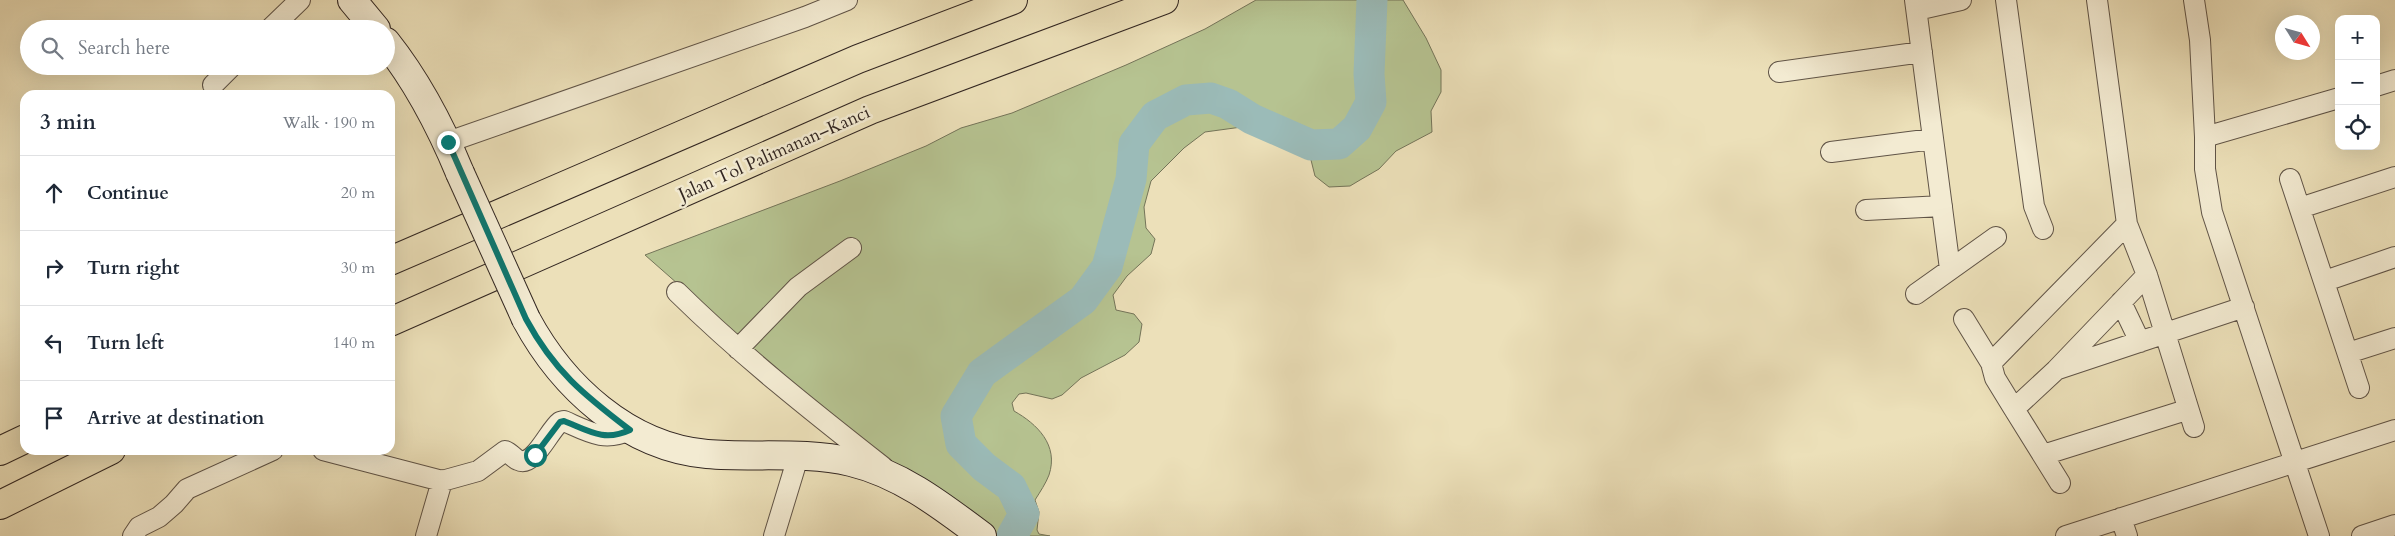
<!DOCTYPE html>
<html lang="en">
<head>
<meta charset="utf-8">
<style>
  :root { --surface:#fff; --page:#f6f6f7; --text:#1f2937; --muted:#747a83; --line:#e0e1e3 }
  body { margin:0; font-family:Cardo,serif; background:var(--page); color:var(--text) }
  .controls { position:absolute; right:15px; top:15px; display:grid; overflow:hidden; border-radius:10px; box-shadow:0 5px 20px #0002 }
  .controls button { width:45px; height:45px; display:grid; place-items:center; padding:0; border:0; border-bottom:1px solid var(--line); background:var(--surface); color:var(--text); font:25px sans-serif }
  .compass { position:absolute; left:2275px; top:15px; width:45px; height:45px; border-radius:50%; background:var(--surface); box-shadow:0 5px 20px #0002; rotate:127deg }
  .stop { position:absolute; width:15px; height:15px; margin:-11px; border:4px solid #0f766e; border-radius:50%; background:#fff }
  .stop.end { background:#0f766e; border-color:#fff; box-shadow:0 1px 5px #0008 }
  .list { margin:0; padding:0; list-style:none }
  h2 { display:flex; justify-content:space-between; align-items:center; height:65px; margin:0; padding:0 20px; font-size:21px }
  h2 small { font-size:16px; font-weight:400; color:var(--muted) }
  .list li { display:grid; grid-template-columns:32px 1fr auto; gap:15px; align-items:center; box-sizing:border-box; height:75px; padding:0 20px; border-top:1px solid var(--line) }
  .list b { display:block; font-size:19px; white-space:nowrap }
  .list em { font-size:16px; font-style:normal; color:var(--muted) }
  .icon { flex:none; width:28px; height:28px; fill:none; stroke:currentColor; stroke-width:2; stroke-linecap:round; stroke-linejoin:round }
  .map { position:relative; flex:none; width:2395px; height:536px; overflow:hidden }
  .search { position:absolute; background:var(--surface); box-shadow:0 5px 20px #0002; left:20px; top:20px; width:375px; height:55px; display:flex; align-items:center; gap:12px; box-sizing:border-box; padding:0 18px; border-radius:28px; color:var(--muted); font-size:19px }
  .panel { position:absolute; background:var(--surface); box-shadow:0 5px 20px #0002; left:20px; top:90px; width:375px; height:365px; border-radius:15px }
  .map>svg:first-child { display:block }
  .green { fill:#b6c391; stroke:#747459 }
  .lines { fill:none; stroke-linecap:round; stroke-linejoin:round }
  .river { stroke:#9bbbb8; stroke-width:31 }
  .street-casing { stroke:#605447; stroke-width:22 }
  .secondary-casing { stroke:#322621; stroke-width:30 }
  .highway-casing { stroke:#322621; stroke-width:30 }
  .street { stroke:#f3ebd2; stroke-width:20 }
  .secondary { stroke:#f3ebd2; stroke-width:28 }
  .highway { stroke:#ece0b9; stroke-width:28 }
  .secondary-bridge-casing { stroke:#322621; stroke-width:30; stroke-linecap:butt }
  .secondary-bridge { stroke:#f3ebd2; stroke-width:28 }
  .route { stroke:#0f766e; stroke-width:6 }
  .labels { text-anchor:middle; stroke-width:5; stroke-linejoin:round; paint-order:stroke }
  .street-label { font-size:18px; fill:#322621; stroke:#f3ebd2 }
</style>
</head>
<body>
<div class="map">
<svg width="2395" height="536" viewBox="0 0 2395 536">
  <rect width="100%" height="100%" fill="#ece0b9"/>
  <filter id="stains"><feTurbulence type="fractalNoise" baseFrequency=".004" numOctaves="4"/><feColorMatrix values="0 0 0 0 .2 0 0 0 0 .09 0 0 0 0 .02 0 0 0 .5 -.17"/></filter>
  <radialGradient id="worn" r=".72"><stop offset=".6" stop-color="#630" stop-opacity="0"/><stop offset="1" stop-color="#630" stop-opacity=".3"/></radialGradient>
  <path class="green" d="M1256,0H1365L1362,74L1364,101L1350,123L1336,136L1312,137L1256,112L1231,97L1212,90L1184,92L1150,110L1127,142L1124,178L1100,264L1078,295L976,368L948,414L954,448L979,473L1005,492L1015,514L1008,529L999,535L986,529L862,446L645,255L840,181L926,146L961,128L1012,113L1126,65L1205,29Z
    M1380,0H1403L1426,38L1441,70V92L1431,111L1432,132L1396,151L1379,169L1360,180L1350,186L1329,187L1315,176L1309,152L1342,151L1363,133L1379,104L1377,74Z
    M1210,106L1224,111L1249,126L1205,132L1184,148L1151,181L1144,207L1146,228L1155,239L1151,254L1127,276L1113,295L1116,310L1134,314L1142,324L1139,342L1125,355L1081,378L1062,395L1052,399L1026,393L1019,394L1012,403L1014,411C1037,424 1059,445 1049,475C1046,483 1040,492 1035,500L1039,512L1037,530L1039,534L1050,536H1022L1032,514L1017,482L989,461L968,440L964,417L988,378L1089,306L1114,270L1139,181L1142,147L1160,122L1188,107Z"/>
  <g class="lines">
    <path class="river" d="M1012,536L1024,514L1011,487L984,467L961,444L956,416L982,373L1083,300L1107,267L1131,179L1134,144L1155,116L1186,100L1211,98L1228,104L1252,119L1311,145L1339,144L1357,128L1371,102L1369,74L1372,0"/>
    <g class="street-casing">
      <path id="street" d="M1915,0L1950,269
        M2006,0L2034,206L2043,229
        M2097,0L2127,224L2147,275L2194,427
        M2194,0L2200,40L2205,137L2339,98
        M1917,10L1961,0
        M270,29L300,0
        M1779,72L1922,52
        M213,85L232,66
        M2376,86L2395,80
        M2205,137V169L2212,212L2319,536
        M448,142L805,17L847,0
        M1831,152L1933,139
        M2290,179L2359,388
        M2300,208L2395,177
        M1866,210L1942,206
        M2325,281L2395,257
        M677,292C742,356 813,412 883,467
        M1916,294L1996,237
        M2121,302L2140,342
        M1964,319L1991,363L2127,224
        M738,349L798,287L851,248
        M2348,353L2395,338
        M1991,363L1995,378L2014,409
        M2058,369L2244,307
        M323,450L442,481L478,471L505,451C511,453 513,458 518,460C534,468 549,430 560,422L564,421C589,432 604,442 630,430
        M2043,455L2183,411L2187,406
        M2060,483L2014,409L2056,370L2147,275
        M2121,518L2127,536
        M133,536L139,527L159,517L174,504L187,489L273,450
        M426,536L442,481
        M774,536L798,457
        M2066,536L2395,430
        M2362,536L2395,525"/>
    </g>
    <g class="secondary-casing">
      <path id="secondary" d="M352,0L376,29
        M386,42C417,81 441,127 460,173
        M526,319C562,386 627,447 707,454C754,458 804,451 851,462C901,474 942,506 982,536"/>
    </g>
    <g class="highway-casing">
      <path id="highway" d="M390,261L858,59L1013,0
        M390,322L870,110L1164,0
        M0,451L25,439
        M0,505L111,450"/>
    </g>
    <use href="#street" class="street"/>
    <use href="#secondary" class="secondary"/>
    <use href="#highway" class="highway"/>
    <g class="secondary-bridge-casing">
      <path id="secondary-bridge" d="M460,173L526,319"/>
    </g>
    <use href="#secondary-bridge" class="secondary-bridge"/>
  </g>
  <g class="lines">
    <path class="route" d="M448,142L526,319C554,371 584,395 630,430C604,442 589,431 564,421L560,422L535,455"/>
  </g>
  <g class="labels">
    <g class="street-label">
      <text transform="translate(774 153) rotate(-24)" y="6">Jalan Tol Palimanan–Kanci</text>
    </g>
  </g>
  <rect width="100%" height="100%" filter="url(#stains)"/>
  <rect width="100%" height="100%" fill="url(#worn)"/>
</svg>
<div class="controls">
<button>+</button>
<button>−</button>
<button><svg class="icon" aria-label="locate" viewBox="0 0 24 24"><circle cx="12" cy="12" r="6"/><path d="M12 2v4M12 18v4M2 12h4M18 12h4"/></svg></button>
</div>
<svg class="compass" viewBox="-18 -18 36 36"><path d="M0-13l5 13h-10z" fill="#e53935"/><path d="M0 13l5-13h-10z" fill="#747a83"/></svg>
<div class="stop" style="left:535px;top:455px"></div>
<div class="stop end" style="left:448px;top:142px"></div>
<div class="search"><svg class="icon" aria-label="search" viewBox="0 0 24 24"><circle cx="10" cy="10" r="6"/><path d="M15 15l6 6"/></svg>Search here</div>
<section class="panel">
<h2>3 min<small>Walk · 190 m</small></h2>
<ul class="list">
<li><svg class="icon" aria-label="ahead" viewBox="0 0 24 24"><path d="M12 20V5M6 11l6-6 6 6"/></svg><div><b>Continue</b></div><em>20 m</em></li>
<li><svg class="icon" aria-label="right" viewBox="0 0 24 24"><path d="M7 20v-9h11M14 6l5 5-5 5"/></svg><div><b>Turn right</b></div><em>30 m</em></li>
<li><svg class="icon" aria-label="left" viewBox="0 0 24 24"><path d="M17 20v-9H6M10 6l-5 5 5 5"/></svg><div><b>Turn left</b></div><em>140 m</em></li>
<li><svg class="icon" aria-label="arrive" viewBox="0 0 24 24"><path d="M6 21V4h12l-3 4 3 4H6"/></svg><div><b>Arrive at destination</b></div></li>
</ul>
</section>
</div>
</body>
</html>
